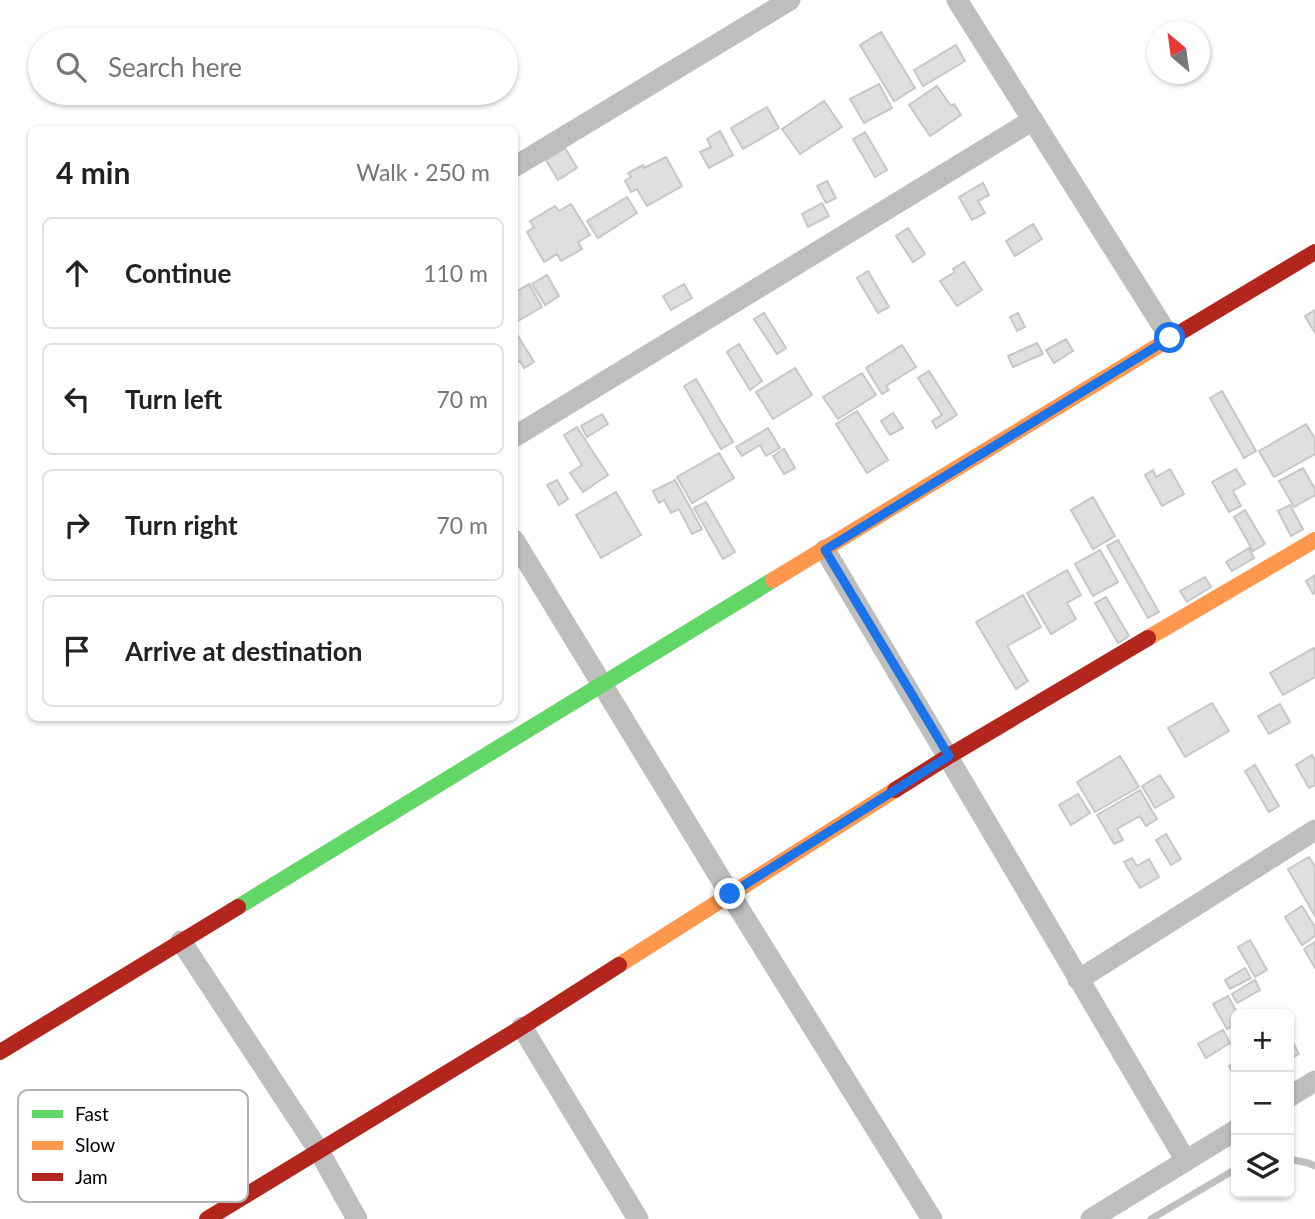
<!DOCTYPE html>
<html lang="en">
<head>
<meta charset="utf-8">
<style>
  :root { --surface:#fff; --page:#f2f2f2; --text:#222; --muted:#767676; --line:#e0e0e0 }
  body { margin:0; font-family:Lato,sans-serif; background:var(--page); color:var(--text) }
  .controls { position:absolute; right:21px; bottom:21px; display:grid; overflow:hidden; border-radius:10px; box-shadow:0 2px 5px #0004 }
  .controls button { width:63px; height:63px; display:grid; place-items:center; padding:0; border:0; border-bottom:2px solid var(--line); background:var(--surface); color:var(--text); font:35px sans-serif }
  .compass { position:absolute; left:1147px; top:21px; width:63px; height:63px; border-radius:50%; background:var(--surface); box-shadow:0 2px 5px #0004; rotate:331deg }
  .stop { position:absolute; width:21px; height:21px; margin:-16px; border:5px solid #1a73e8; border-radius:50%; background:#fff }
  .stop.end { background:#1a73e8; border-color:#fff; box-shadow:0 2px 7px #0008 }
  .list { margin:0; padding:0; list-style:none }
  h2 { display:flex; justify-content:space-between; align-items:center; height:91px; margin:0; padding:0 28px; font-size:30px }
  h2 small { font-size:23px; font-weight:400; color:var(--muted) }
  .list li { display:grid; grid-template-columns:46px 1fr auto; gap:21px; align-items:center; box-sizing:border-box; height:112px; margin:0 14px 14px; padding:0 14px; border:2px solid var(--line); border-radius:10px }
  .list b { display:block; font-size:26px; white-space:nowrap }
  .list em { font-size:23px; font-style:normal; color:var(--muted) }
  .icon { flex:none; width:38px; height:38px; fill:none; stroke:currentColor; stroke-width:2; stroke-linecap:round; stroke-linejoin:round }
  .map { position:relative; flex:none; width:1315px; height:1219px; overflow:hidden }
  .search { position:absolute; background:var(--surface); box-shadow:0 2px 5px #0004; left:28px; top:28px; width:490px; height:77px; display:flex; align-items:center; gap:18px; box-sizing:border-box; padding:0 24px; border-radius:38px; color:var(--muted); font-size:26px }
  .panel { position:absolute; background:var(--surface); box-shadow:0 2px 5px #0004; left:28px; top:126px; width:490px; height:595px; border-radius:10px }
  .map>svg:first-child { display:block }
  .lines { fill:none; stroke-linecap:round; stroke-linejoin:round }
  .stream { stroke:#bfbfbf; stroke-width:7 }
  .building { fill:#dfdfdf; stroke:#c7c7c7; stroke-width:2 }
  .street { stroke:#bebebe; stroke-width:21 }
  .fast { stroke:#63d668; stroke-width:16 }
  .slow { stroke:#ff974d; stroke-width:16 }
  .jam { stroke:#b3261e; stroke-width:16 }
  .route { stroke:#1a73e8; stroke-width:9 }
  .key { fill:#fff; stroke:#b2b2b2; stroke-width:2 }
  .key-label { font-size:19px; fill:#000 }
</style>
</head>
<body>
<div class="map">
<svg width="1315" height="1219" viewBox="0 0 1315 1219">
  <rect width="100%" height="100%" fill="#fff"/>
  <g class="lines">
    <path class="stream" d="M1289,1159L1308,1163L1315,1166
      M1151,1219L1236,1169"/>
  </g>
  <path class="building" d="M881,32L915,88L894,101L860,45Z
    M956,45L965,61L923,86L914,70Z
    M879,84L892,108L864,123L850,99Z
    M937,86L951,106L954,104L961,115L930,136L909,105Z
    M824,101L842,127L800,154L782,129Z
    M767,107L779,128L743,149L731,128Z
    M720,131L733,155L709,168L700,152L711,147L707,139Z
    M865,132L887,170L875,177L853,139Z
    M565,148L577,168L558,180L546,160Z
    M666,157L682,186L647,206L637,189L631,192L625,181L631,177L628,173L643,165L644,168Z
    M827,181L836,198L826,203L817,186Z
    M983,183L989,195L978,201L985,213L972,220L959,197Z
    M627,197L637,213L598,238L587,221Z
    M822,203L829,216L808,227L802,214Z
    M571,204L590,235L578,242L582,249L561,261L557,254L544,262L527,232L534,227L530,221L555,206L559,211Z
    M1033,224L1042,239L1015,256L1006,241Z
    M908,228L925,254L913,262L896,236Z
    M964,262L982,290L957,306L940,281L955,272L953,269Z
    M868,271L889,307L878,313L857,278Z
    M547,275L559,296L545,305L532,284Z
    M529,284L542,307L516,322L514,293Z
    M684,284L692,298L671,310L663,296Z
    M1315,310V333L1305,316Z
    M764,313L786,348L777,354L754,319Z
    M1018,313L1025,327L1017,331L1010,317Z
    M516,333L534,362L524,368L520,361L514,364Z
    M1066,339L1073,351L1054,363L1046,350Z
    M1037,343L1043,354L1013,367L1008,356Z
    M739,344L762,381L750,390L727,352Z
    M902,345L916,367L886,386L889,390L882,394L866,368Z
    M795,368L812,395L773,419L756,392Z
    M929,371L957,415L936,428L932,421L942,415L918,378Z
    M862,373L876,395L838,419L823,397Z
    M696,379L733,442L721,449L684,386Z
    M1222,391L1256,451L1244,458L1210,398Z
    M857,411L888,460L867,473L836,424Z
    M893,413L903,428L890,435L881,421Z
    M602,414L608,424L587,437L581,426Z
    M1306,424L1315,439V454L1274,477L1259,451Z
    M577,427L608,475L583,492L570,473L582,465L564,435Z
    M768,428L780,448L766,456L760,445L742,456L736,447Z
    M784,449L795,468L784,474L773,456Z
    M719,453L734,478L692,503L677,477Z
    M1303,468L1315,489V495L1294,507L1279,481Z
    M1170,469L1184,494L1162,506L1145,475L1153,470L1156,477Z
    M1236,469L1245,484L1233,491L1241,506L1229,512L1212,482Z
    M557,480L568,499L559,505L547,485Z
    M675,480L702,529L692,534L679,509L671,513L664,500L659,503L653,491Z
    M616,492L641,535L601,558L576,515Z
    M1093,497L1115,536L1093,549L1071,510Z
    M706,502L735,552L723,559L694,508Z
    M1290,505L1303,529L1291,536L1278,511Z
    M1245,510L1265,544L1253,551L1234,517Z
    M1118,540L1159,612L1148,618L1107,546Z
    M1249,548L1254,558L1232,571L1226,562Z
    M1100,550L1118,582L1093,596L1075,564Z
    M1067,570L1081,595L1067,603L1076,619L1051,634L1027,593Z
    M1315,575V593L1313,594L1306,581Z
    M1205,577L1211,587L1187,602L1180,591Z
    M1023,595L1041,627L1007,646L1028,681L1016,689L976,622Z
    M1106,597L1129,636L1118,643L1095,603Z
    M1314,648L1315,650V677L1283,695L1270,673Z
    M1212,703L1229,731L1185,757L1168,728Z
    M1280,704L1290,722L1269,734L1258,716Z
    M1312,755L1315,760V785L1309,788L1296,765Z
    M1120,756L1139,787L1095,812L1077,782Z
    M1255,765L1279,806L1269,812L1245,771Z
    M1160,775L1174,797L1155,808L1142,786Z
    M1140,790L1157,819L1146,826L1140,816L1117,829L1123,840L1114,844L1097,815Z
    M1078,794L1090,813L1071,825L1059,805Z
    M1166,834L1181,859L1171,865L1156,840Z
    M1309,857L1315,867V916L1288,869Z
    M1132,858L1137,866L1149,859L1159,877L1140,888L1124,862Z
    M1302,906L1315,927V936L1302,945L1285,917Z
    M1250,940L1267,970L1255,977L1238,947Z
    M1315,942V968L1304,949Z
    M1245,968L1251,978L1230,989L1225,980Z
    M1255,980L1260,990L1237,1003L1232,994Z
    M1228,996L1238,1014H1236V1024L1227,1029L1213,1004Z
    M1223,1030L1230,1043L1206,1058L1198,1044Z
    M1291,1039L1299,1054L1289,1060V1040Z
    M1236,1062V1077L1229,1066Z"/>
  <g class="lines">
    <path class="street" d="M957,0L1170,338
      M514,167L790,0
      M514,437L1033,120
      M514,540L730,894L932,1219
      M825,550C947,753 1065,957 1186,1161
      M181,941L319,1151L357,1219
      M1078,980L1315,830
      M522,1027L638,1219
      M1289,1097L1315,1081
      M1091,1219L1236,1130"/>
    <path class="fast" d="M238,907L773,580"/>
    <path class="slow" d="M773,580L1166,341
      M1148,638L1315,540
      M619,965L895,790"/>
    <path class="jam" d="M1166,341L1315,252
      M895,790L949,756L1148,638
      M0,1052L238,907
      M207,1219L522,1027L619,965"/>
  </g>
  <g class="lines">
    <path class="route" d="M730,894L949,756L825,550L1170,338"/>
  </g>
  <rect x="18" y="1090" width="230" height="112" rx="10" class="key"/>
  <rect x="32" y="1110" width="31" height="8" fill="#63d668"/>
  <rect x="32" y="1141" width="31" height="9" fill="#ff974d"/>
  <rect x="32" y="1173" width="31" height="8" fill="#b3261e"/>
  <g class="key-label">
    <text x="75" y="1121">Fast</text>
    <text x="75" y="1152">Slow</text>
    <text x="75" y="1184">Jam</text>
  </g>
</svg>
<div class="controls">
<button>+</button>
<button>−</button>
<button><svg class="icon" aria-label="layers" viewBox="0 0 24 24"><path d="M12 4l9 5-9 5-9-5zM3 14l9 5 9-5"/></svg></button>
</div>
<svg class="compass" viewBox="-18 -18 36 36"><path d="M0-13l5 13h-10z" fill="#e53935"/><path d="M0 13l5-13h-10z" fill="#767676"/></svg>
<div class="stop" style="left:1170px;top:338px"></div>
<div class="stop end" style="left:730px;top:894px"></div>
<div class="search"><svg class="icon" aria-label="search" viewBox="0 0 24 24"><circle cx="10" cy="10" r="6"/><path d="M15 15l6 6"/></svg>Search here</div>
<section class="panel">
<h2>4 min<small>Walk · 250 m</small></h2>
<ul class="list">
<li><svg class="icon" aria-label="ahead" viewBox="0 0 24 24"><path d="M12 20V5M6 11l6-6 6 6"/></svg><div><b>Continue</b></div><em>110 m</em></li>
<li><svg class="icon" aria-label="left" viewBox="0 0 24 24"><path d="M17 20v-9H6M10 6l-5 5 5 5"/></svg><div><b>Turn left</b></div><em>70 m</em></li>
<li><svg class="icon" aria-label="right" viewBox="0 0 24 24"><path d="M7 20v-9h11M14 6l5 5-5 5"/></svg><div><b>Turn right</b></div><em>70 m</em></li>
<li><svg class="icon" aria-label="arrive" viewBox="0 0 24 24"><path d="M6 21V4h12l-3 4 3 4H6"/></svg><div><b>Arrive at destination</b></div></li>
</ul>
</section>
</div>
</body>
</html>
